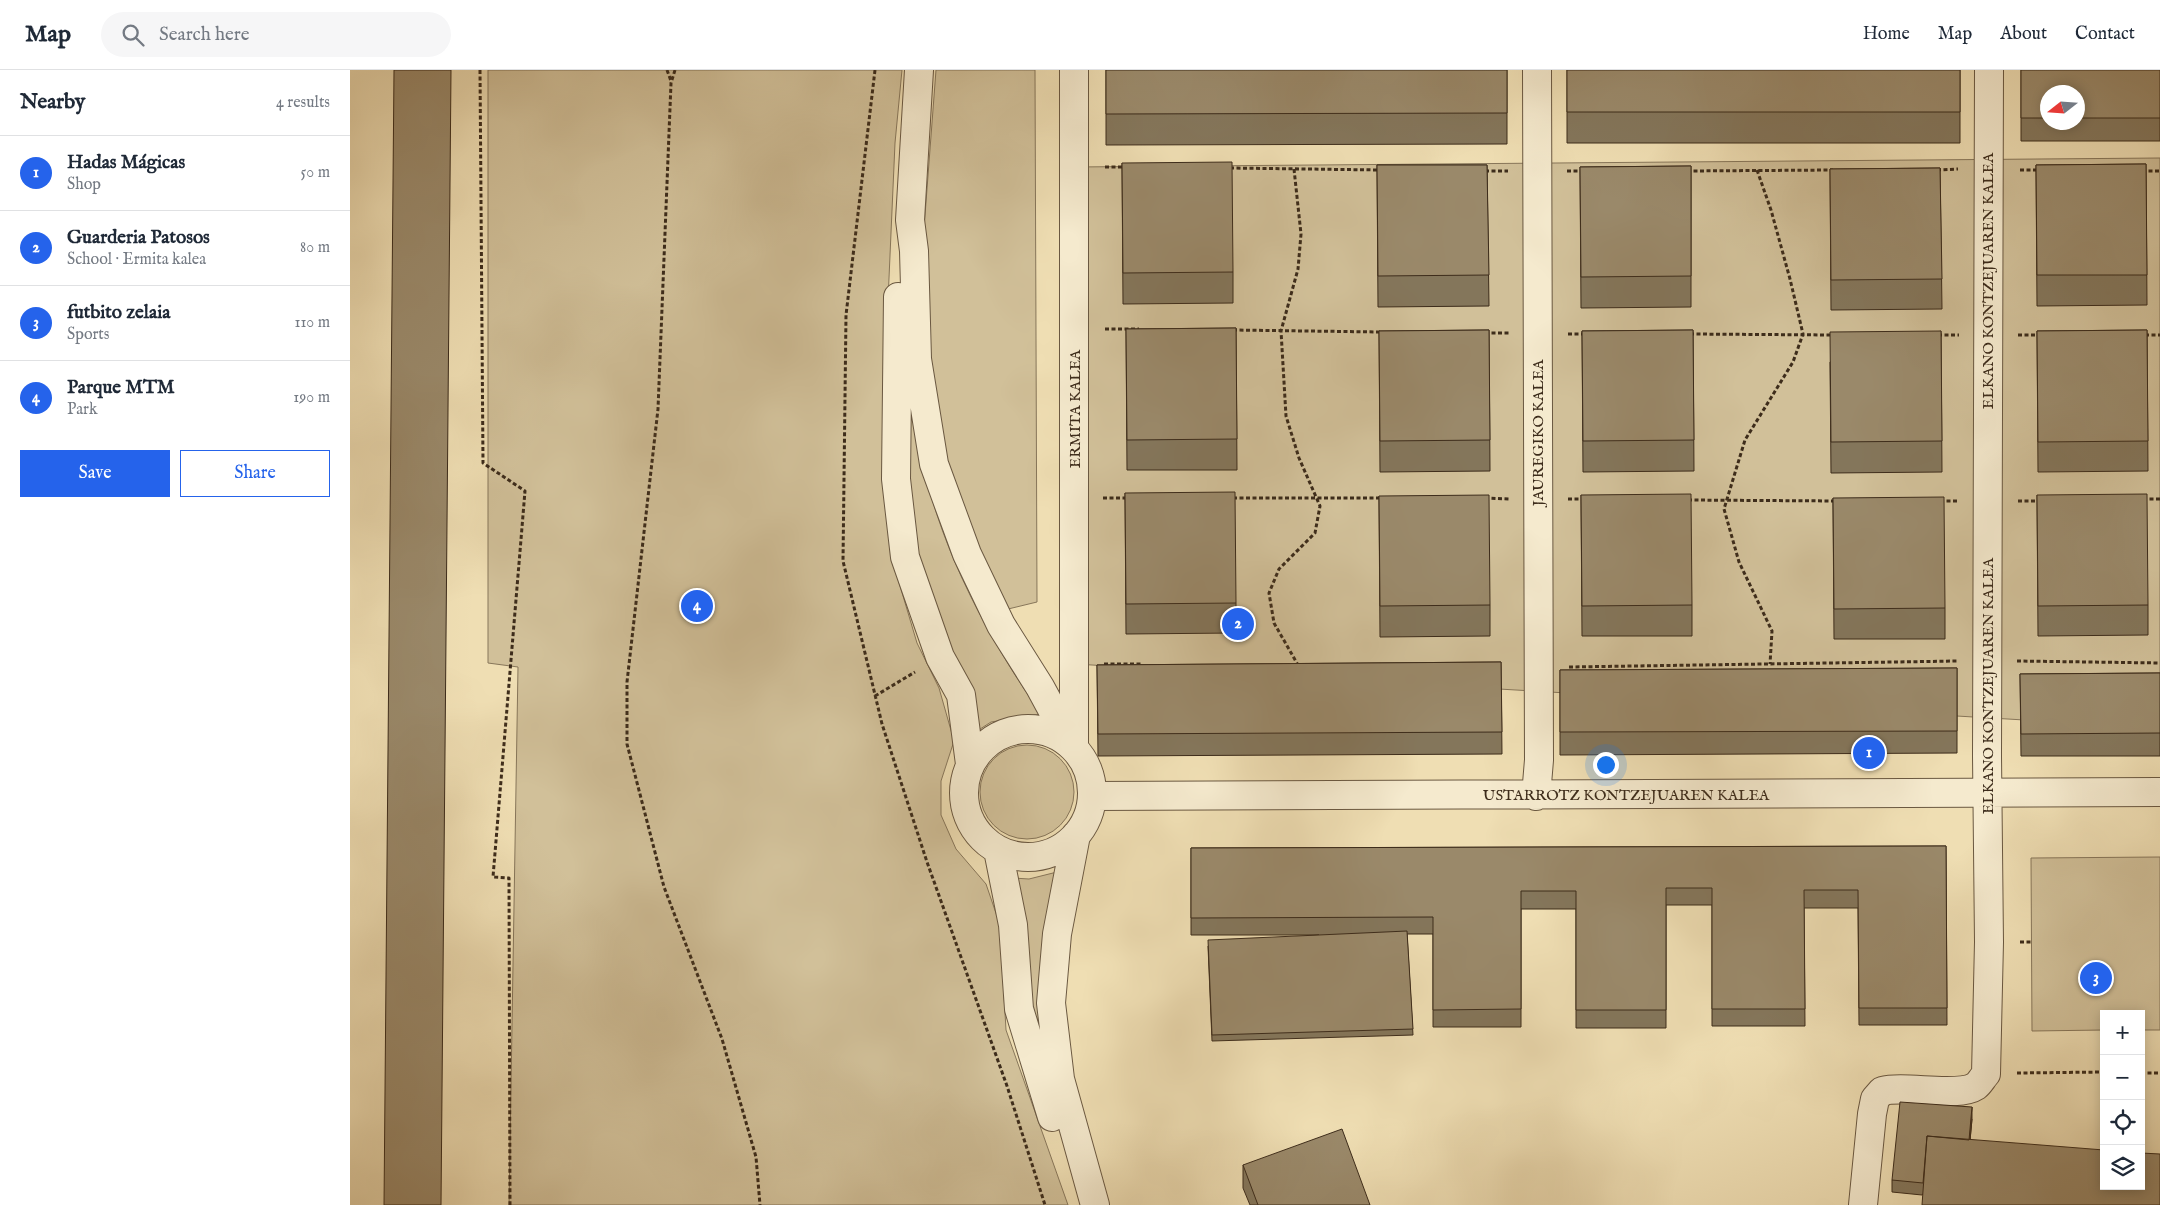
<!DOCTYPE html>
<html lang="en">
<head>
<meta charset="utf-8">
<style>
  :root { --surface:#fff; --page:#f6f6f7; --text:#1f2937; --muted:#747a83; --line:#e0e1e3; --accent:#2563eb }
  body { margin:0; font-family:"IM FELL English",serif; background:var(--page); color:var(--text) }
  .controls { position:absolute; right:15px; bottom:15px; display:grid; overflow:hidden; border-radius:0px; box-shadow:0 2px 12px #0003 }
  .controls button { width:45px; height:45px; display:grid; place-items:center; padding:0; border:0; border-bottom:1px solid var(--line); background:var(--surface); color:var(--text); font:25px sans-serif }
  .compass { position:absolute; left:1690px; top:15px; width:45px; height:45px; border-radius:50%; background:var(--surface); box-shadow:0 2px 12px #0003; rotate:253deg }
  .you { position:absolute; left:1255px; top:694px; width:18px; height:18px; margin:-12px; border:4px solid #fff; border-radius:50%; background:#1a73e8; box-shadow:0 0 0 8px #1a73e833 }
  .badge { display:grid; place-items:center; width:32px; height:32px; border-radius:50%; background:var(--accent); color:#fff; font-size:16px; font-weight:700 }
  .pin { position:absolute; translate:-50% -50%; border:2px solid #fff; box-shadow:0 1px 5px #0006 }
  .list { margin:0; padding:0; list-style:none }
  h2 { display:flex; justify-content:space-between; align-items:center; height:65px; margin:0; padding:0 20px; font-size:21px }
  h2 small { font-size:16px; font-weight:400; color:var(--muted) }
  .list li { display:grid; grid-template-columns:32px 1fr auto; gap:15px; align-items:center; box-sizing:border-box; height:75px; padding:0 20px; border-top:1px solid var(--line) }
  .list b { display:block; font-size:19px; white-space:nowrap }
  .list p { margin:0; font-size:16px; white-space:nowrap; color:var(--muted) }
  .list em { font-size:16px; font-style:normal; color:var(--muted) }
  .actions { display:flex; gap:10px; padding:15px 20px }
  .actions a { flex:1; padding:11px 0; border:1px solid var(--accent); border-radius:0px; text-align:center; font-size:18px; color:var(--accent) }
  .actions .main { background:var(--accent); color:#fff }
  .icon { flex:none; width:28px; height:28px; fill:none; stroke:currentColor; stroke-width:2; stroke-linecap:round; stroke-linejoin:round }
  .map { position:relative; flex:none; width:1810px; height:1135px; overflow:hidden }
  header { display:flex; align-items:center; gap:30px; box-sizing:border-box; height:70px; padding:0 25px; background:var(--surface); border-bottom:1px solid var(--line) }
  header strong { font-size:24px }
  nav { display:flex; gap:28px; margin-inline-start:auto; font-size:18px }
  .search { width:350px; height:45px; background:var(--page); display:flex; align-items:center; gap:12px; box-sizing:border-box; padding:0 18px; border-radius:28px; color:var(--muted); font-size:19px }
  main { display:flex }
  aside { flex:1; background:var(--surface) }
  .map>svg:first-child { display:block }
  .green { fill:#d1c099; stroke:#87765a }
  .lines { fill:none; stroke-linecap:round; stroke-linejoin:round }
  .minor-casing { stroke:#6a5841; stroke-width:30 }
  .path { stroke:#3d2c1b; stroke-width:3; stroke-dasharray:4 2.5; stroke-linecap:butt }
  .minor { stroke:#f5eace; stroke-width:28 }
  .wall { fill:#84765b; stroke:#3d2c1b; fill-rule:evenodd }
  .shaded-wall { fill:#6c604a; stroke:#3d2c1b }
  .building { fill:#9a896a; stroke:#3d2c1b }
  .labels { text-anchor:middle; stroke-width:4; stroke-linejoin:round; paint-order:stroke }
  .street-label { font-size:15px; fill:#3d2c1b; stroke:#f5eace }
</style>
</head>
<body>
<header>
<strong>Map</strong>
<div class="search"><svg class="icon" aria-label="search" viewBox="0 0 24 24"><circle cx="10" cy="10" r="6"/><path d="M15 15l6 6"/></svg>Search here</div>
<nav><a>Home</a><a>Map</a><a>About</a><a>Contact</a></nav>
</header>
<main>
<aside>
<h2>Nearby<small>4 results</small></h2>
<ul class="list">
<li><span class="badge">1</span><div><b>Hadas Mágicas</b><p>Shop</p></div><em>50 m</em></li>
<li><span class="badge">2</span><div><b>Guarderia Patosos</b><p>School · Ermita kalea</p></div><em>80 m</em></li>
<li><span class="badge">3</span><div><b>futbito zelaia</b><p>Sports</p></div><em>110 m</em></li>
<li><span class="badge">4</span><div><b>Parque MTM</b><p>Park</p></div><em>190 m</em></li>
</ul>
<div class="actions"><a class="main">Save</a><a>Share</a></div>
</aside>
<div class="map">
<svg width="1810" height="1135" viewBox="0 0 1810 1135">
  <rect width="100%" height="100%" fill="#efdeb3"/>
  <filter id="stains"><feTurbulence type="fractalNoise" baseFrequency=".004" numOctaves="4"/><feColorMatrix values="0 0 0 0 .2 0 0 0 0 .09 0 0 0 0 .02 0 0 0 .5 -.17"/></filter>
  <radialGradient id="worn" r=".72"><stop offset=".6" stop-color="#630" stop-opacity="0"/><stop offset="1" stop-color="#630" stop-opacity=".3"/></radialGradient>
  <path class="green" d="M138,0H552L545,73L535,298L545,499L567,573L589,618L604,671L591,711V745L606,779L636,814L650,855L656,960L718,1135H159L168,597L138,593Z
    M586,0H685L687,532L654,540L602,417L579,317L572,185Z
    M1810,88V658L725,594L724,97Z
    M561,327C565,349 568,372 573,394C593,485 639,569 691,644L641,652L627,661L577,540L554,389Z
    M630 722a47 47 0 1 1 94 0a47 47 0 1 1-94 0Z
    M1810,787V960H1791V944H1754V960L1682,961L1681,788Z
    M707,802L696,982L681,947L663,808L679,809Z"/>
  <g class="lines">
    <g class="minor-casing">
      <path id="minor" d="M569,0L560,150L564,181L567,289L584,394L617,484L651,555L690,617L703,641L715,670
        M548,227L546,409L555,487L590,587L611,625L620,694
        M614 723a64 64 0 1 1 128 0a64 64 0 1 1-128 0Z
        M724,678V0
        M742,726L1810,722
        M1186,726L1189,690L1187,0
        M726,765L707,864L701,933L710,1009L745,1135
        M648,780L663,855L669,939L702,1047
        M1513,1135L1522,1044L1525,1029L1532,1021C1556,1015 1608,1028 1626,1016C1630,1013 1633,1007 1636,1004L1639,872L1637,686L1639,0"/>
    </g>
    <path class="path" d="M130,0L133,393L175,421L143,807L159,808L160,1135
      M317,0L321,11
      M325,0L321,13L308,339L277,612V674L314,817L372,969L406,1087L410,1135
      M525,0L496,245L493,491L532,654L577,792L657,1016L695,1135
      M755,97H776
      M880,98L1031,100
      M944,99L951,164L948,199L931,261L936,346L949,388L970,436L965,463L929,499L919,523L924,553L948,595
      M1407,100L1421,140L1440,209L1453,264L1443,292L1395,370L1374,439L1389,492L1422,561L1420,594
      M1587,100L1608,99
      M1670,100H1688
      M1135,101H1158
      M1217,101H1233
      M1337,101L1483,100
      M1792,101H1810
      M755,259H789
      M883,260L1031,262
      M1135,263H1159
      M1218,264H1236
      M1340,264L1484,265
      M1588,265H1609
      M1668,265H1691
      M1795,265H1810
      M753,428H777
      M883,428H1032
      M1135,428L1159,429
      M1218,429H1234
      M1793,429H1810
      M1338,430L1487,431
      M1590,431H1607
      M1668,431H1689
      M1667,591L1810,593
      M754,594H793
      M1219,597L1608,591
      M525,626L565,602
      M1670,872H1681
      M1667,1003L1754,1002
      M1791,1003H1810"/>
    <use href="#minor" class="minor"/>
  </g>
  <path class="wall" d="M756,0H1157V74L756,75Z
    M1217,0H1610V73H1217Z
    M1671,0H1810V71H1671ZM1698,22H1728V52H1698Z
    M772,93L883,202V233L773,234Z
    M1796,94L1797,235L1687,236L1686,95Z
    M1027,95H1137L1139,236L1028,237Z
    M1341,96V237L1231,238L1230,97Z
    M1590,98L1592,239L1481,240L1480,99Z
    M886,258L887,400H777L776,259Z
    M1139,260L1140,401L1030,402L1029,261Z
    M1343,260L1344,401L1233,402L1232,261Z
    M1797,260L1798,401L1688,402L1687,261Z
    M1591,261L1592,402L1481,403L1480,292Z
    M775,423L886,533V563L776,564Z
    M1231,425L1342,535V566H1232Z
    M1687,425L1798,535V565L1688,566Z
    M1029,426L1140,535V566L1030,567Z
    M1483,428L1595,538V569H1484Z
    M1151,592L1152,684L748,686L747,595Z
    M1607,598V683L1210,685V600Z
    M1810,603V686H1671L1670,604Z
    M1596,776L1597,955H1509L1508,838H1454L1455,956H1362V835H1316V958H1226V839H1171V957H1083V864H1057L1063,965L862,971L858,876L969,865H841V778Z
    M1622,1049L1620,1070L1572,1125L1542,1122V1110Z
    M893,1095L1020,1135H900L893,1118Z"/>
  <path class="shaded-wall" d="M1622,1037V1049L1618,1093V1080Z"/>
  <path class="building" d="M44,0H101L91,1135H34Z
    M756,0H1157V43L756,44Z
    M1217,0H1610V42H1217Z
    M1671,0H1810V48H1728V22H1698V48H1671Z
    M882,92L883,202L773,203L772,93Z
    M1796,94L1797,205H1687L1686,95Z
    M1027,95H1137L1139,205L1028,206Z
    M1341,96V206L1231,207L1230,97Z
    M1590,98L1592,209L1481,210L1480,99Z
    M886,258L887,369L777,370L776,259Z
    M1139,260L1140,370L1030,371L1029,261Z
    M1343,260L1344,370L1233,371L1232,261Z
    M1797,260L1798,371L1688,372L1687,261Z
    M1591,261L1592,371L1481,372L1480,262Z
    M885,422L886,533L776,534L775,423Z
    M1341,424L1342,535L1232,536L1231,425Z
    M1797,424L1798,535L1688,536L1687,425Z
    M1139,425L1140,535L1030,536L1029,426Z
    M1594,427L1595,538L1484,539L1483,428Z
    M1151,592L1152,662L748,664L747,595Z
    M1607,598V661L1210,662V600Z
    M1810,603V663L1671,664L1670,604Z
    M1596,776L1597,938H1509L1508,820H1454L1455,939H1362V818H1316V940H1226V821H1171V939L1083,940V847L841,848V778Z
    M1057,861L1063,959L862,965L858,870Z
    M1550,1032L1622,1037L1619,1070L1577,1066L1573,1113L1542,1110Z
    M992,1059L1020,1135H908L893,1095Z
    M1577,1066L1754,1080V1116H1791V1083L1810,1084V1135H1572Z"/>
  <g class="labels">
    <g class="street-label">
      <text transform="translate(1638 211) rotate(-90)" y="5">ELKANO KONTZEJUAREN KALEA</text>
      <text transform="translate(725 339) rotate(-90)" y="5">ERMITA KALEA</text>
      <text transform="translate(1188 363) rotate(-90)" y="5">JAUREGIKO KALEA</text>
      <text transform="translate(1638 616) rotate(-90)" y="5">ELKANO KONTZEJUAREN KALEA</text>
      <text x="1276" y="730">USTARROTZ KONTZEJUAREN KALEA</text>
    </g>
  </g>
  <rect width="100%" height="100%" filter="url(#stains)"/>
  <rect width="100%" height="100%" fill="url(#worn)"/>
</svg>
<div class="controls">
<button>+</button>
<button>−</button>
<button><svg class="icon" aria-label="locate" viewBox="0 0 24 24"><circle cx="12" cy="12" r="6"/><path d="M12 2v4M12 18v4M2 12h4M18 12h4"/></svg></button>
<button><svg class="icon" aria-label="layers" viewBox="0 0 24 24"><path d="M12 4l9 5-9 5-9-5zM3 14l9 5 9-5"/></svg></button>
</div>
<svg class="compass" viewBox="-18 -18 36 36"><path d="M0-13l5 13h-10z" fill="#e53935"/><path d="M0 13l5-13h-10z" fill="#747a83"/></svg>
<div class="you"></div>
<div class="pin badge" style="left:1519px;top:683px">1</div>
<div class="pin badge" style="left:888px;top:554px">2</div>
<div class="pin badge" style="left:1746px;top:908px">3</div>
<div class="pin badge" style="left:347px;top:536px">4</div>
</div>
</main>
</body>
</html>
